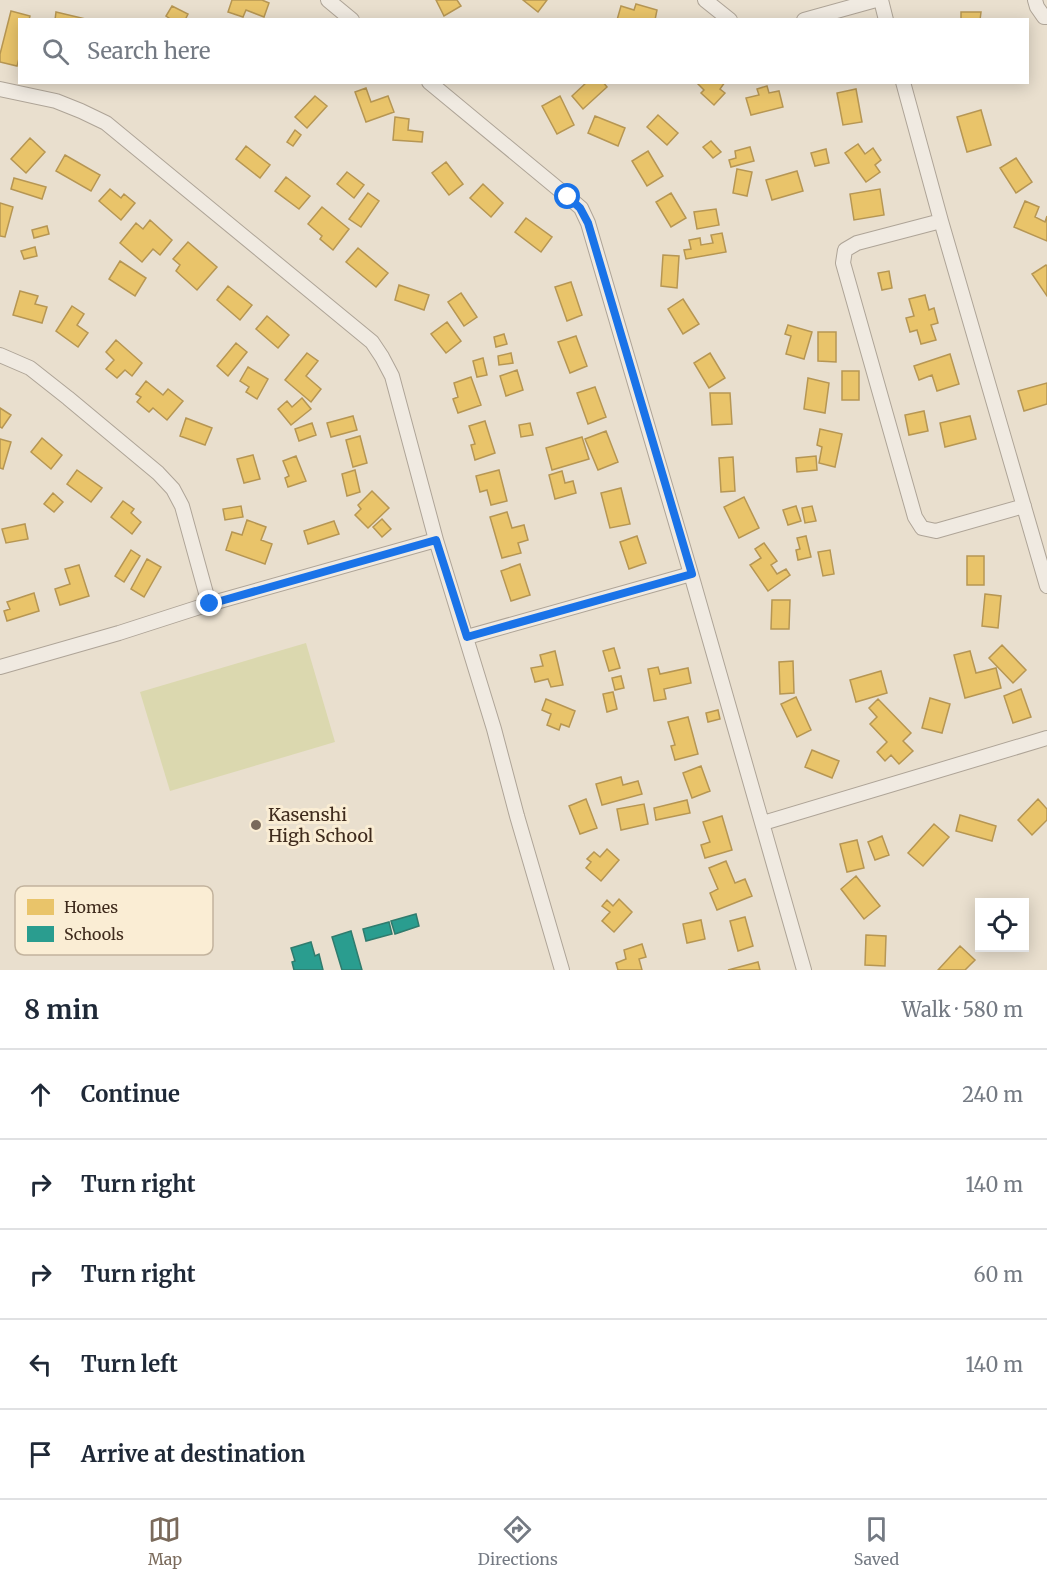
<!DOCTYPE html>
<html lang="en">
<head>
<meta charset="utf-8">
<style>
  :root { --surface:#fff; --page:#f2f2f3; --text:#1f2937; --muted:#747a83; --line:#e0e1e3; --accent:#7a6a5b }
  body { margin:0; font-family:Merriweather,serif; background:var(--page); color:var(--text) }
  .controls { position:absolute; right:18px; bottom:18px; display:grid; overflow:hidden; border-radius:0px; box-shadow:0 3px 15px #0003 }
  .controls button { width:54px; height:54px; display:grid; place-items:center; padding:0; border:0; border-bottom:2px solid var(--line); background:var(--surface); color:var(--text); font:30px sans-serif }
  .stop { position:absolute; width:18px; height:18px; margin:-14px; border:4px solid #1a73e8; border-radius:50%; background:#fff }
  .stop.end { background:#1a73e8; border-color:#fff; box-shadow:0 2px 6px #0008 }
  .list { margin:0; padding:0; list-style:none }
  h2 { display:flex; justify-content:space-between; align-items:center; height:78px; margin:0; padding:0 24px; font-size:26px }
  h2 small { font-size:20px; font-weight:400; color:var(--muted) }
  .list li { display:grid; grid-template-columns:39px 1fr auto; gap:18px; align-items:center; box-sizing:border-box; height:90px; padding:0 24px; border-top:2px solid var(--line) }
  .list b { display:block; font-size:22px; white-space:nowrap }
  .list em { font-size:20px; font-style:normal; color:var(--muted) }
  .icon { flex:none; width:33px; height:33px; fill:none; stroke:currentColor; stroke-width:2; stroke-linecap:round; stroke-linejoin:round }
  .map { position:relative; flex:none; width:1047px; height:970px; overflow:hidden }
  .search { position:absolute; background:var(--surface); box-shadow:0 3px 15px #0003; left:18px; right:18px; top:18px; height:66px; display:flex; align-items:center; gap:15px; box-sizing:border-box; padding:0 21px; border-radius:0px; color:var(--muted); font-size:22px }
  .sheet { height:528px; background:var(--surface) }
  nav { display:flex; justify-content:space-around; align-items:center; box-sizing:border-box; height:84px; border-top:2px solid var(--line); background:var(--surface); font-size:16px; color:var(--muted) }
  nav a { display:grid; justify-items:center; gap:3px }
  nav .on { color:var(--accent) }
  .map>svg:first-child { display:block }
  .green { fill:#dbd8af }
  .homes { fill:#e9c46a; stroke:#b69653; stroke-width:1.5 }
  .schools { fill:#2a9d8f; stroke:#307b6d; stroke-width:1.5 }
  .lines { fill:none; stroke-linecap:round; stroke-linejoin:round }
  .minor-casing { stroke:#aea497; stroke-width:16 }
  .minor { stroke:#f0eae1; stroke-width:14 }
  .route { stroke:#1a73e8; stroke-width:8 }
  .poi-dot { fill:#7a6a5b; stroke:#faedd4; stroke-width:2 }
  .labels { text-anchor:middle; stroke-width:6; stroke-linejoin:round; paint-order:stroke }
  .poi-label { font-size:18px; fill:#3f2b1d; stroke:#faedd4; text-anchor:start }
  .key { fill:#faedd4; stroke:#c2b39d; stroke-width:1.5 }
  .key-label { font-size:16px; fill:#3f2b1d }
</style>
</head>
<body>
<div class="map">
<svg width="1047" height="970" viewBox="0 0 1047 970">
  <rect width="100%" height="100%" fill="#e9dfce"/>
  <path class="green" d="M306,643L335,742L170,791L140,692Z"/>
  <path class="homes" d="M232,0H262L269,3L264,17L246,10L243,17L228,12Z
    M436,0H457L461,6L444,16Z
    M523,0H547L538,12Z
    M636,4L657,10L655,20H617L621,6L634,10Z
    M172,6L188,14L185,20H172L166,16Z
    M11,11L30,16L29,20H20V55L17,66L0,62V54Z
    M56,12L86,19V20H55Z
    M961,12H981L980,20H961Z
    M587,82H603L607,87L583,109L572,96Z
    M696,82H725L720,89L725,93L714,105L701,93L704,90Z
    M767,86L769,93L779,91L783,107L751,115L746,98L759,95L757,89Z
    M366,88L371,102L388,96L394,112L366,122L355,92Z
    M856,89L862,122L843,125L837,93Z
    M315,96L327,106L307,128L295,117Z
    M560,96L574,125L557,134L542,106Z
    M981,110L991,145L967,152L957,117Z
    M658,115L678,133L667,145L647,127Z
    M595,116L625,128L618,146L588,133Z
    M395,117L409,119L408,130L423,132L422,142L393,140Z
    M295,130L301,135L293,146L287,142Z
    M30,138L45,152L26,173L11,159Z
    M711,141L721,152L713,158L703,147Z
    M858,144L865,154L873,148L881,160L875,165L880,172L866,182L845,153Z
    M246,146L270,165L260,178L236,159Z
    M750,147L754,161L731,167L729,160L736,158L735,151Z
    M826,149L829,163L815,166L811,153Z
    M648,151L663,176L647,186L632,161Z
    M65,155L100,175L91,191L56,171Z
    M1016,158L1032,182L1016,193L1000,168Z
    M446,162L463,184L449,195L432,173Z
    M737,169L752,172L747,196L733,193Z
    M797,171L803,191L772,200L766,180Z
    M347,172L364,185L354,198L337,184Z
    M286,177L310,196L299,209L275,191Z
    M14,178L46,187L42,199L11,189Z
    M483,184L503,203L491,217L470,198Z
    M110,189L121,198L124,194L135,203L121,220L99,201Z
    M880,189L884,215L854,220L850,194Z
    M368,193L379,201L361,227L349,219Z
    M671,193L686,218L671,227L656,202Z
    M1025,201L1039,207L1035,217L1045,222L1047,216V241L1014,227Z
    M0,203L13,207L5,237L0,236Z
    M322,207L349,229L333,250L320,239L322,236L308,224Z
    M716,209L719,225L697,229L694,212Z
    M526,218L552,237L541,252L515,232Z
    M150,220L172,240L160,255L153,249L142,262L120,243L136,223L143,229Z
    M47,226L49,234L34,238L32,230Z
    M722,233L726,252L686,259L684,250L691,249L689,240L700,238L701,245L713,243L711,235Z
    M188,242L217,267L197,290L176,271L180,265L173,259Z
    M35,247L37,256L24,259L21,251Z
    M358,248L388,273L376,287L346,262Z
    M663,255L679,256L677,288L661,286Z
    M120,261L146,278L135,296L109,279Z
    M1046,265L1047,266V296L1032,274Z
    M889,271L892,288L882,290L878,273Z
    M571,282L582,315L567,321L555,287Z
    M399,285L429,295L424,310L395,300Z
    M228,286L252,305L240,320L217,300Z
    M20,291L38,296L35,304L47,307L42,323L13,315Z
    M461,293L477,317L464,326L448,302Z
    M925,295L929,310L934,308L938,323L931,325L936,340L921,344L917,330L910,332L906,318L914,316L909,299Z
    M683,299L699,324L683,334L668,309Z
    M72,306L84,314L77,325L88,333L78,347L56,331Z
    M267,316L289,335L278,348L256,329Z
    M447,322L461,341L446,353L431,334Z
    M788,325L812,332L804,359L786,354L791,336L785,334Z
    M818,332H836V362L818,361Z
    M504,334L507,344L496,347L494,337Z
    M576,336L587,366L570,373L558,342Z
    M116,340L142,363L132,376L125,370L117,378L106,369L114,360L106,352Z
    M236,343L247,352L228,376L217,366Z
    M307,353L318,361L306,376L321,389L311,402L285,380Z
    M511,353L513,363L499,365L498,356Z
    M710,353L725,378L709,388L694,363Z
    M950,354L959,384L937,391L932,375L919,380L914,366Z
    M483,358L487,375L477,377L473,361Z
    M248,367L268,379L257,399L246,392L249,387L240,381Z
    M517,370L523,390L506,396L500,376Z
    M842,371H859V400H842Z
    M471,377L481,405L458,413L453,399L458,397L454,383Z
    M808,378L829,383L825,413L804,409Z
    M146,381L163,395L168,389L183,401L167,420L153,408L149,412L137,402L141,397L136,394Z
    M1047,383V404L1024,411L1018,391Z
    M595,387L606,417L588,424L577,393Z
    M710,393H730L732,424L712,425Z
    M302,398L311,409L291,425L278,409L287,401L292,407Z
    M0,408L11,415L2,428L0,427Z
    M924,411L928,431L909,435L905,415Z
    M353,416L357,430L331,437L327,423Z
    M970,416L976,439L945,447L940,423Z
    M186,418L212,428L205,445L180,436Z
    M485,421L495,453L475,460L471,445L475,444L469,426Z
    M312,423L316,435L299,441L295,429Z
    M530,423L533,435L521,437L519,425Z
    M820,429L842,434L835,467L819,463L822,447L817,445Z
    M606,431L618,462L598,470L585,439Z
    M360,436L367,463L353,467L346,440Z
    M582,437L589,459L552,470L546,448Z
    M42,438L62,455L51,469L31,452Z
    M0,439L11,442L3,469L0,468Z
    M253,455L260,479L244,483L237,459Z
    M296,456L306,481L288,487L285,478L289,476L283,461Z
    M816,456L817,470L797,472L796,458Z
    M733,457L735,491L721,492L719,458Z
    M77,470L102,488L91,502L67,484Z
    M355,470L360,492L347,496L342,474Z
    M499,470L507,501L491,505L487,490L480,492L476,476Z
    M562,471L565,483L573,481L576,493L555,499L549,475Z
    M621,488L630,524L610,528L601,493Z
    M372,491L389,508L368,528L355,515L361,509L358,505Z
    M53,493L63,502L54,512L44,504Z
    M744,497L759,528L739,538L724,507Z
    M123,501L134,509L131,513L141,522L132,534L111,517Z
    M241,506L243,517L225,520L223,509Z
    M796,506L801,521L788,525L783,510Z
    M812,506L816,521L805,523L802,508Z
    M507,512L512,528L524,525L528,540L518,543L521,553L502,558L490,517Z
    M382,519L391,529L382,537L373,527Z
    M247,520L266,527L261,540L272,544L265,564L226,550L232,532L242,535Z
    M334,521L339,534L308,544L304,531Z
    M25,524L28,539L6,543L2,529Z
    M637,536L646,563L629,569L620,542Z
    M806,536L811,557L798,560L796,550L800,549L797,538Z
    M764,543L777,561L771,565L777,574L786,569L790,575L768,591L750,565L761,558L755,549Z
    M131,550L140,556L124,582L115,576Z
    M830,550L834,574L823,576L818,552Z
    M967,556H984V585H967Z
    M147,559L161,567L144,597L131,589Z
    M520,564L530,595L511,601L501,571Z
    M79,565L89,596L60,605L55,589L70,584L65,569Z
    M34,593L39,611L7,621L4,611L10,609L7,602Z
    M985,594L1001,596L998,628L982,626Z
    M772,600H790L789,629H771Z
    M1002,645L1026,670L1013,683L989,658Z
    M614,648L620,668L609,671L603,651Z
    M555,651L563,685L551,687L548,679L535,682L531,668L543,666L540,655Z
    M970,651L976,673L996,668L1001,688L965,698L954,655Z
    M793,661L794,693L780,694L779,662Z
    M658,667L660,674L688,668L691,683L664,689L666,699L654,701L648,669Z
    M881,671L887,693L856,702L850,680Z
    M621,676L624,688L615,690L612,678Z
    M1021,689L1031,717L1013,723L1004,696Z
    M613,692L617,709L607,712L603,694Z
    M796,697L811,730L797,737L781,704Z
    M930,698L950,704L942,733L922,728Z
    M546,699L575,711L569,727L561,724L559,730L547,725L551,714L542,710Z
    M878,699L911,733L903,741L913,751L899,764L891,755L885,761L877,752L887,742L870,724L877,717L869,708Z
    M718,710L720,719L708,722L706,713Z
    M688,717L698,754L675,760L671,746L675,745L668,722Z
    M812,750L839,761L832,778L805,767Z
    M701,766L710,791L692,798L683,773Z
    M621,777L623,785L638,781L642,794L602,805L596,784Z
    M586,799L597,828L580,834L569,806Z
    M1038,799L1047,809V820L1032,835L1018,820Z
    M687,800L690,813L656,820L654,808Z
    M644,804L648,824L621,830L617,809Z
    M960,815L996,826L992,841L956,831Z
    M722,816L732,850L705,858L701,845L710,842L703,822Z
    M934,824L949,837L923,866L908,853Z
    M882,836L889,855L875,860L868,842Z
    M857,840L864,868L847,872L840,844Z
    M607,849L619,860L601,881L586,868L591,862L587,859L594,852L600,857Z
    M726,861L735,883L745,879L752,896L717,910L710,893L718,889L709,868Z
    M856,876L880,906L864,919L841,889Z
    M619,899L632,912L614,932L602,921L610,912L602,906L607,900L613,906Z
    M745,917L753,946L738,951L730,921Z
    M701,920L705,939L687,943L683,924Z
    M866,935L886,936L885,966L865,965Z
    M642,944L646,957L639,959L642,970H618L616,963L626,959L624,950Z
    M960,946L975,960L965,970H938Z
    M758,962L760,970H728Z"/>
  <path class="schools" d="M416,914L419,926L395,934L391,921Z
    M389,922L392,934L366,941L363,929Z
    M351,931L362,970H342L332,937Z
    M311,942L315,956L319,954L323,970H294L292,962L295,961L291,948Z"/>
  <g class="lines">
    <g class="minor-casing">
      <path id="minor" d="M328,0L352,20
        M705,0L730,20
        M881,0L886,20
        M1035,0L1037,7L1044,17H1047
        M804,20L876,0
        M429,82L568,197L581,208L588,223L691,574L804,970
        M903,82L941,221L1047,586
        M0,89L56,101L81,111L106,123L372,342L382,357L392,376L436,540L494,729L517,816L562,970
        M941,221L857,243L845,250L843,263L915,517L922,528L936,531L1024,506
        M0,355L30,368L68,398L158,473L173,489L182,506L209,604
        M467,637L691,574
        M0,667L119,633L209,604L436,540
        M763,823L1047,738"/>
    </g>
    <use href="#minor" class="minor"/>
  </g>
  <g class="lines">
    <path class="route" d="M210,604L436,540L467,637L692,574L588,223L580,208L568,197"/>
  </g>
  <circle class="poi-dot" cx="256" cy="825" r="6"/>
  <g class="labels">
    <g class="poi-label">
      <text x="268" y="821">Kasenshi<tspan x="268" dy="21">High School</tspan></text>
    </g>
  </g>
  <rect x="15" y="886" width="198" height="69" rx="9" class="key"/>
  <rect x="27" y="899" width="27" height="16" fill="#e9c46a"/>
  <rect x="27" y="926" width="27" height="16" fill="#2a9d8f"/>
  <g class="key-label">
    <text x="64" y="913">Homes</text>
    <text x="64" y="940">Schools</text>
  </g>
</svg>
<div class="controls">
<button><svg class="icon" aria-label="locate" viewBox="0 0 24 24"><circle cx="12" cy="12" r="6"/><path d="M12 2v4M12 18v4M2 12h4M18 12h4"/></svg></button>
</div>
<div class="stop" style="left:568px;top:197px"></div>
<div class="stop end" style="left:210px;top:604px"></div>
<div class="search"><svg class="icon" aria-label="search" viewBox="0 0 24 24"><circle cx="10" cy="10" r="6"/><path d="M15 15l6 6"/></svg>Search here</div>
</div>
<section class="sheet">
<h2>8 min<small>Walk · 580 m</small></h2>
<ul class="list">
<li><svg class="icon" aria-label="ahead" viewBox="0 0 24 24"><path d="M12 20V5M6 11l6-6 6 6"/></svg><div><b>Continue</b></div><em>240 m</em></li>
<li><svg class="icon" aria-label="right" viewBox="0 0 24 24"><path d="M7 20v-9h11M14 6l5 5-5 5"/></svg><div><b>Turn right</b></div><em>140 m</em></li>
<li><svg class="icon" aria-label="right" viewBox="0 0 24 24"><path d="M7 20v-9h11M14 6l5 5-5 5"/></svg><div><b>Turn right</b></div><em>60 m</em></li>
<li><svg class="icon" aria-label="left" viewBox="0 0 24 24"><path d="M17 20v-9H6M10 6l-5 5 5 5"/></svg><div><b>Turn left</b></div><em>140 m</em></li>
<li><svg class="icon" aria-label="arrive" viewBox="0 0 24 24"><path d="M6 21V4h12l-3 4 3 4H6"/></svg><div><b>Arrive at destination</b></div></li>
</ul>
</section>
<nav>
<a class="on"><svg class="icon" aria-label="map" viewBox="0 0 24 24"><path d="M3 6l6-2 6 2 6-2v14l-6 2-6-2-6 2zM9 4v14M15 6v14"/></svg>Map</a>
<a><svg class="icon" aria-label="directions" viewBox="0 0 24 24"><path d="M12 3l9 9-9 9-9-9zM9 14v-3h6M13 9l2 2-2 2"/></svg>Directions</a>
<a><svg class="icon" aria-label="saved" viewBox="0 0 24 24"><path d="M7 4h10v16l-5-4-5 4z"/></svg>Saved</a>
</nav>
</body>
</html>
